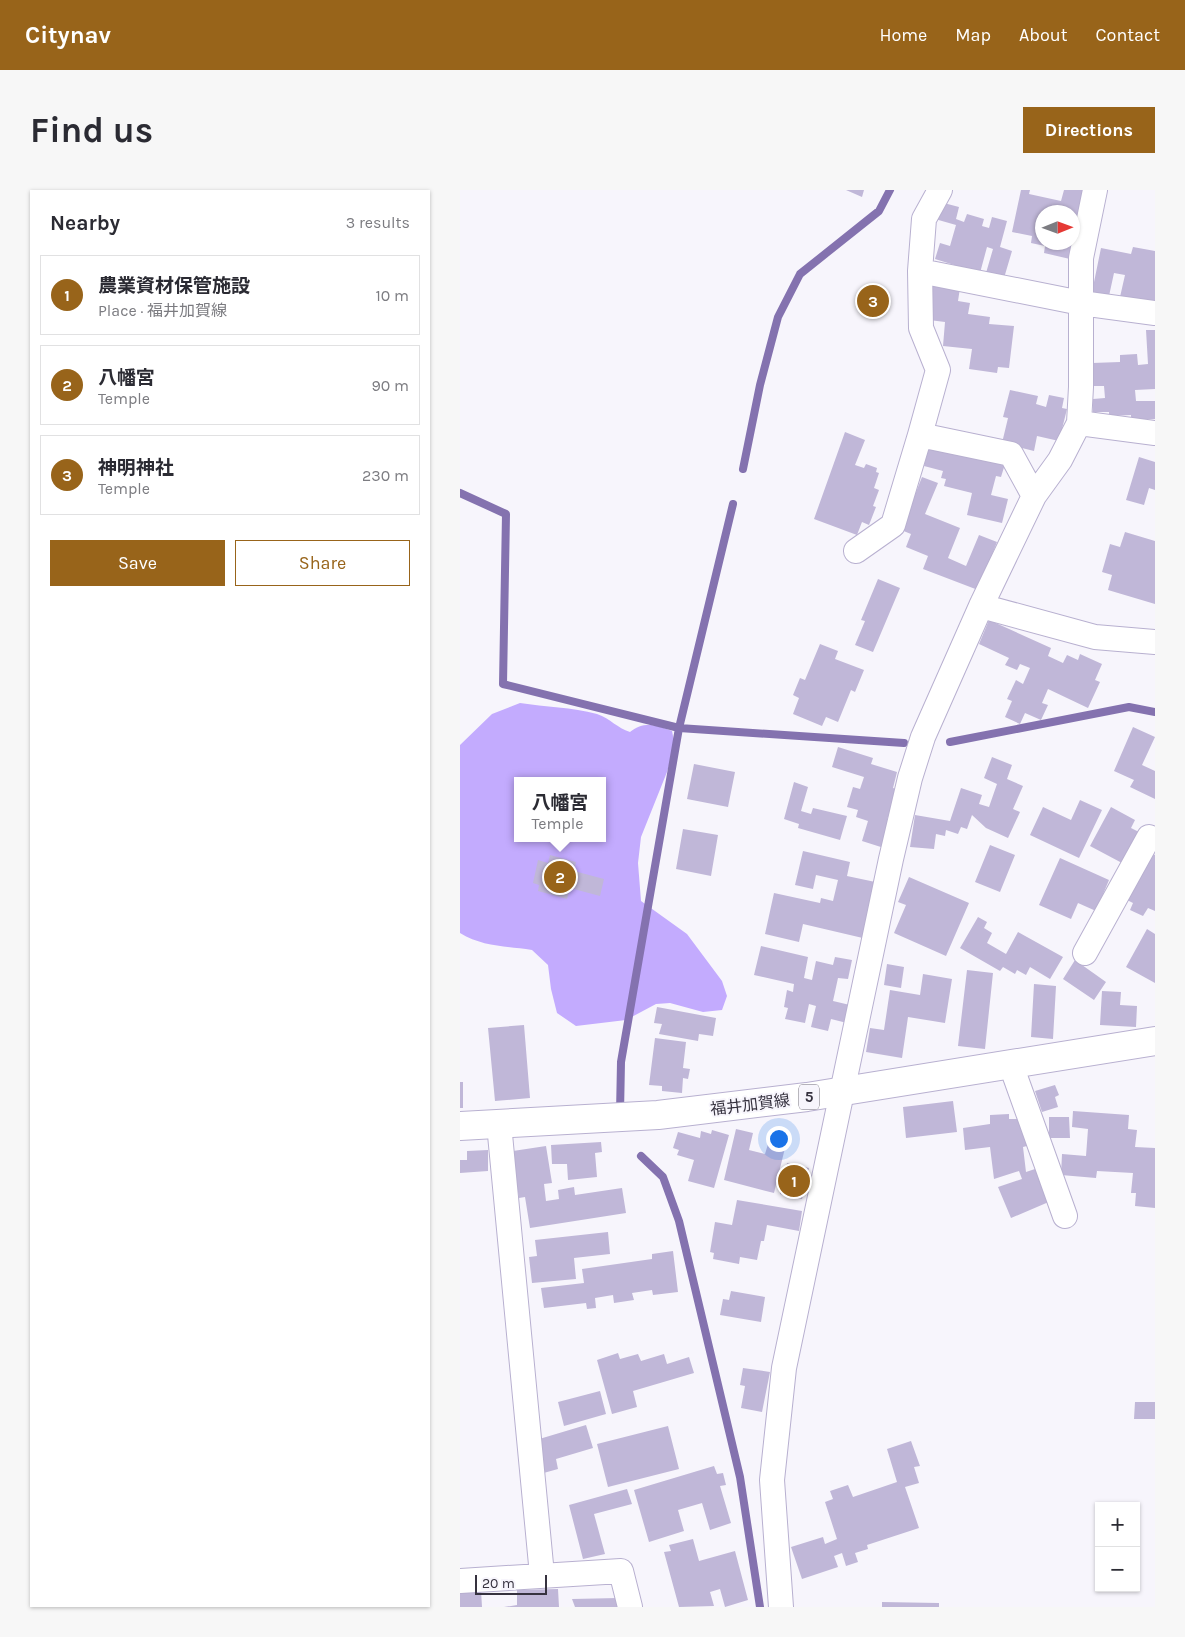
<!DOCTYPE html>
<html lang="en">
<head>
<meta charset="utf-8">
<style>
  :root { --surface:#fff; --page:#f7f7f7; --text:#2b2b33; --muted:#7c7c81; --line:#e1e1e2; --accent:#98641a }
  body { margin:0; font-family:Karla,"Noto Sans JP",sans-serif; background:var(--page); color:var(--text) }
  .controls { position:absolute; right:15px; bottom:15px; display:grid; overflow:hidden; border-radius:0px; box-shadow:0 1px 4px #0004 }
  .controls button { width:45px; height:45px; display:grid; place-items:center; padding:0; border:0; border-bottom:1px solid var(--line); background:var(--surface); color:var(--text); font:25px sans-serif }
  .compass { position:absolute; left:575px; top:15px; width:45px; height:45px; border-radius:50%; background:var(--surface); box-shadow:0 1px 4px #0004; rotate:89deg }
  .scale { position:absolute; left:15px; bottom:12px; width:72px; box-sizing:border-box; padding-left:5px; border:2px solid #36323f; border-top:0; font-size:14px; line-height:18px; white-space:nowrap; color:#36323f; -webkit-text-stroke:4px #f7f5fc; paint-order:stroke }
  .you { position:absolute; left:318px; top:948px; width:18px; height:18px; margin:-12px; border:4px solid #fff; border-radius:50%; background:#1a73e8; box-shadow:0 0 0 8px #1a73e833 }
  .badge { display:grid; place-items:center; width:32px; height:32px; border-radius:50%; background:var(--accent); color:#fff; font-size:16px; font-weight:700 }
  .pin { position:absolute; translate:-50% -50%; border:2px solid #fff; box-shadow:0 1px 5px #0006 }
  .popup { position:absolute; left:54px; top:587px; width:92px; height:65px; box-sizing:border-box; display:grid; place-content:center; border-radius:0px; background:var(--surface); filter:drop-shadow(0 1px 4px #0005); font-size:16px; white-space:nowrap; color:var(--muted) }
  .popup b { font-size:19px; color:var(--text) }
  .popup::after { content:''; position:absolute; left:50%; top:100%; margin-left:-10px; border:10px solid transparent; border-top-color:var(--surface) }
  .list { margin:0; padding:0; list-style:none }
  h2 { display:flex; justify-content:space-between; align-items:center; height:65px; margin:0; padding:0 20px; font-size:21px }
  h2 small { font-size:16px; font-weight:400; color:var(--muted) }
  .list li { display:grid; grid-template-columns:32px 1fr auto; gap:15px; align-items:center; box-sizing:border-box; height:80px; margin:0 10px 10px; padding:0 10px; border:1px solid var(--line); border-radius:0px }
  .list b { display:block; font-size:19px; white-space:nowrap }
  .list p { margin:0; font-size:16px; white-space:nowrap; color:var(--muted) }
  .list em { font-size:16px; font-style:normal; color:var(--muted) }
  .actions { display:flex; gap:10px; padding:15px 20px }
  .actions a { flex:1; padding:11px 0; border:1px solid var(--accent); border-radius:0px; text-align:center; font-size:18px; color:var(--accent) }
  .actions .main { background:var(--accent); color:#fff }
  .map { position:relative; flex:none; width:695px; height:1417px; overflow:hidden; border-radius:0px }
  header { display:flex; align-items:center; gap:30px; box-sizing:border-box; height:70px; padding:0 25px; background:var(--accent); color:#fff }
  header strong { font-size:24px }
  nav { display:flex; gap:28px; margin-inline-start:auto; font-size:18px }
  .intro { display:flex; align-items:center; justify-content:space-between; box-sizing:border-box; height:120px; padding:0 30px }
  h1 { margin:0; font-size:35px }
  .button { padding:12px 22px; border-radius:0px; background:var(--accent); color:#fff; font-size:18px; font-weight:700 }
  main { display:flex; gap:30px; padding:0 30px }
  aside { flex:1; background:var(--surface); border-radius:0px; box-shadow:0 1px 4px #0004 }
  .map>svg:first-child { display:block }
  .forest { fill:#c3abfe; fill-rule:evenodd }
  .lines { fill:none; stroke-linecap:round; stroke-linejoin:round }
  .stream { stroke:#8472af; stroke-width:8 }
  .building { fill:#c0b7d8 }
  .minor-casing { stroke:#b8b0d0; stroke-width:26 }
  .primary-casing { stroke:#b8b0d0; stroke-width:30 }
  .minor { stroke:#fff; stroke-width:24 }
  .primary { stroke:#fff; stroke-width:28 }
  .labels { text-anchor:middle; stroke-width:4; stroke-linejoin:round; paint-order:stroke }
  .shield { fill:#f7f5fc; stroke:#706c78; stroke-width:1 }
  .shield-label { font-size:15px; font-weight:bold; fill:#36323f }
  .street-label { font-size:16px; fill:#36323f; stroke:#f7f5fc }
</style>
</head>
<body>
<header>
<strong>Citynav</strong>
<nav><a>Home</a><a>Map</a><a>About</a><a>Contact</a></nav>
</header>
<div class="intro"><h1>Find us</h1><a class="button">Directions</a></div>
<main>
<aside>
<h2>Nearby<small>3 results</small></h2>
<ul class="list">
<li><span class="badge">1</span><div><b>農業資材保管施設</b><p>Place · 福井加賀線</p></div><em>10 m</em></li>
<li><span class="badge">2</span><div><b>八幡宮</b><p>Temple</p></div><em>90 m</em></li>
<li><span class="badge">3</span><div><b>神明神社</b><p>Temple</p></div><em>230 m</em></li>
</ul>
<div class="actions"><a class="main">Save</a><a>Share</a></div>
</aside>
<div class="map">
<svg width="695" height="1417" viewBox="0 0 695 1417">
  <rect width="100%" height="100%" fill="#f7f5fc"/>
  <path class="forest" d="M60,513C85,517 112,517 137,524C151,529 157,538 170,542C184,531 196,535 212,541L215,556L207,582L181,647L178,673L181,711L227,744L262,791L267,806L262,820L243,822L210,813L196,814L166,830L116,836L97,823L91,799L88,775L72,760C46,756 23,757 0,743V555L32,524ZM58,591H142V648H58Z"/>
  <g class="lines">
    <path class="stream" d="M283,279L300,195L318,127L340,84L419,21L430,0
      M0,303L46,324L43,494L219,538L444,553
      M490,552L669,517L695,522
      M160,923L161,872L219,538L273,314
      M181,966L203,987L219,1031L280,1287L300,1417"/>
  </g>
  <path class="building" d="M386,0H404L402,7Z
    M561,0H570L569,4L601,11L604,0H625L617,36L612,35V22H582V52H613L610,69L584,63L585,56L571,53L572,46L552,42Z
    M480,12L499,17L496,29L504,32L507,24L524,29L522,36L529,38L532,27L547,31L540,57L552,61L544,88L526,83L533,59L527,57L520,83L475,69L480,53L490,56L496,35L475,29Z
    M673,57L695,61V115L660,107L665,85L654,83L649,106L632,102L641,58L671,64Z
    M473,94L500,98L498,111L510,113L508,124L530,127L529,134L554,136L549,178L538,177L537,183L509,179L512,159L483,156L485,132L469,130Z
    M686,140H695V199L675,200L676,211H695V229L671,230V225L649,226V222H633V209L645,208L644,196H633L632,173L660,172V165L677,164L678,175L688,174Z
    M550,200L578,206L576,214L586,217L589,205L604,208L602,218L607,219L599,251L577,246L574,261L542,253L548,228L543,227Z
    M385,242L405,250L395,275L404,278L406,274L417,278L416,282L419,283L414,298L419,300L413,316L416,317L409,335L402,332L397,345L354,329Z
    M469,256L545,274L541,287L536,286L531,305L548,309L542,333L507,325L512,303L484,296L486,289L481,288L483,281L464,276Z
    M679,267L695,272V300L689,298L684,315L666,310Z
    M462,287L478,293L465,324L500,338L488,368L506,376L519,345L537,352L518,400L463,379L468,366L446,357L451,344L441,340Z
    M665,342L695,351V414L648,400L652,385L642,382L650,354L660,357Z
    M418,389L440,398L413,462L395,455L405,431L401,430Z
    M529,430L591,458L588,466L603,473L607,465L618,470L620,464L642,474L635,490L640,492L628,518L588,499L582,513L588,515L581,530L565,523L560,534L545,527L552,511L547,509L556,490L563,494L570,478L560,474L557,480L545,475L549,468L519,454Z
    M360,454L378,461L375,469L404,480L395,502L391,500L378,532L366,527L362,536L333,524L339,508L333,505L340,488L345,490Z
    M673,537L695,547L682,575L695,581V609L670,597L674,590L654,581Z
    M378,557L413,568L411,574L437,582L433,598L436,599L427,630L432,631L424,658L402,651L408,631L396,627L398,620L387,617L393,597L400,599L404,587L372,577Z
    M532,567L552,575L547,589L563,596L553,619L560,622L548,648L526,638L512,625L507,639L501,637L498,644L486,640L485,646L476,644L474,659L450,657L455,625L490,631L501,598L522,605L519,614L529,617L537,594L524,588Z
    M234,574L275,582L268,617L227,609Z
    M334,592L348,597L341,621L351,624L353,618L387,626L380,650L338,638L339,634L324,629Z
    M620,610L642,620L619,668L570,645L583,617L611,630Z
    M651,617L675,630L671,638L679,642L662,673L630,656Z
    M223,639L258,645L251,686L216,679Z
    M530,655L555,665L540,702L515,692Z
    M343,661L390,672L387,686L420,693L407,749L343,734L339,752L305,744L314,703L360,713L361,708L373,711L378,690L356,685L353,699L335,695Z
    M689,662L695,665V721L688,718L683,726L670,720L673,713L667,710Z
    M90,665L116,672L114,681L144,689L140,706L110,698L107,709L78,701L79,695L73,693L78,670L88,673Z
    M600,668L649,690L636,721L618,713L611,729L579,715Z
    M449,687L509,713L486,766L434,743L446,715L438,712Z
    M518,727L527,732L524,738L532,743L527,753L546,764L558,742L603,767L590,789L570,777L566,785L557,780L555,784L543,777L540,781L500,758Z
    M687,739L695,744V793L666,777Z
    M301,756L348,767L344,788L352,790L356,771L373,775L375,767L392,770L388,789L378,788L373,811L390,815L387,833L371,829L368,841L351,837L356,816L349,814L345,833L325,829L328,818L324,817L327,800L333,802L334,794L294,785Z
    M615,770L646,792L634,810L603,789Z
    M427,774L444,777L441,798L424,795Z
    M507,780L533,783L525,859L498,856Z
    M463,784L492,789L485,833L448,827L442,868L406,862L410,838L424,840L430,800L460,805Z
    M574,794L596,796L593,849L571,847Z
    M642,801L661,802L660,815L677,816L676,837L640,835Z
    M197,817L256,828L253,846L239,844L238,851L199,844L202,834L194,833Z
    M64,835L70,908L35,911L28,838Z
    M195,848L226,852L223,878L230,879L228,889L223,888L222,903L202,901V896L189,895Z
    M0,892H3V918H0Z
    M595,895L599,905L595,907L598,917L582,922L575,901Z
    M493,911L497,942L446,948L443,917Z
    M613,921L669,925L668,939L677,940L675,957L695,958V1018L675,1016L676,1003H671L673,983L637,981L636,988L601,985L602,964L626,966L628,939L612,937Z
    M549,924V929H564L567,956L563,957L566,982L578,978L591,1011L551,1028L538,997L562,989L559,981L534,989L530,957L505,960L503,938L530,934V925Z
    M589,927H609L610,948H589Z
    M276,939L293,943L289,960L305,964L308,954L325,958L314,1003L264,990Z
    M252,940L269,945L254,998L228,991L234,970L217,965L219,960L213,958L218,942L240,948L241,941L251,944Z
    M141,952L142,962L135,963L137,987L108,990L107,974H92L91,955Z
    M86,956L92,993L84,994L86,1011L99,1009L98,1000L114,997L115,1005L162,998L166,1023L70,1038L65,1007L59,1008L54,977L47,962Z
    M28,960V981L0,983V970H7V961Z
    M327,973L349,978L342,1009L320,1004Z
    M277,1010L342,1021L339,1041L307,1035L304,1051H301L297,1070L280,1067L279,1074L253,1069L254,1063L250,1062L255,1032L272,1035Z
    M148,1042L150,1064L114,1068L116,1089L72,1093L69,1067L77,1066L75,1050Z
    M213,1061L218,1102L193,1105L192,1100L172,1103L174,1110L154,1113L153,1105L135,1108L136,1118L127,1119L126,1113L84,1118L81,1098L124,1093L122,1079L192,1069V1064Z
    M271,1101L305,1107L301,1132L260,1125L263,1109L269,1110Z
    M158,1163L160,1169L178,1164L181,1171L204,1164L207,1174L229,1167L234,1183L173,1201L177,1217L152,1224L137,1170Z
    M283,1178L310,1182L302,1222L281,1218L285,1196L280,1195Z
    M140,1201L146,1224L104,1236L98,1212Z
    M675,1212H695V1229H674Z
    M126,1235L133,1258L96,1269L98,1279L80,1284L76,1250Z
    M208,1236L219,1279L148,1297L137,1254Z
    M451,1251L460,1276L454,1277L459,1293L445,1297L459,1338L407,1355L408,1359L395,1363L398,1372L386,1376L382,1363L374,1366L378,1377L342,1389L331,1357L363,1347L365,1354L377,1349L365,1312L373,1309L370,1301L388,1295L393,1307L437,1292L427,1259Z
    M254,1276L257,1284L263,1283L266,1295L260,1296L271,1333L250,1340L242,1313L218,1320L224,1341L189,1352L174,1300Z
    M167,1299L172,1314L134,1324L145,1364L123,1369L109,1315Z
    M233,1349L239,1371L275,1361L288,1410L265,1417L260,1399L250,1402L254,1416L219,1417L204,1362L211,1361L209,1355Z
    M98,1399L99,1417H44L57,1415V1400Z
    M0,1400H21L22,1417H0Z
    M158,1408L161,1417H115L112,1409Z
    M422,1412L479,1413V1417H422Z"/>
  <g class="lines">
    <g class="minor-casing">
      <path id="minor" d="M480,0L464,29L460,81L621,113L695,123
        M460,81L461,138L478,180L460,245L551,264L574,306
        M619,233L695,243
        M396,361L433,335L460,245
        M521,416L635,447L695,452
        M625,763L689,647
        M551,875L605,1026
        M39,934L82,1385
        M0,1391L161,1381L170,1417
        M321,1417L312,1290L324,1178L431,669L450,588L463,547L521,416L574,306L600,270L619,233L621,197V68L635,0"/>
    </g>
    <g class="primary-casing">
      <path id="primary" d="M0,936L198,925L347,907L695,851"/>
    </g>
    <use href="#minor" class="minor"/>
    <use href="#primary" class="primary"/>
  </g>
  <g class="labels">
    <rect class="shield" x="339" y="894.5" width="20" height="25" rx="4"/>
    <g class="shield-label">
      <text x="349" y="912">5</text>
    </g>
    <g class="street-label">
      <text transform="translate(290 914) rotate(-7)" y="6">福井加賀線</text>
    </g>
  </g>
</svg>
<div class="controls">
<button>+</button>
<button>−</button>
</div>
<svg class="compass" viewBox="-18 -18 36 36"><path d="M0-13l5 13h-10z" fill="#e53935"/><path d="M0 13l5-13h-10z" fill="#7c7c81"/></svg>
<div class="scale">20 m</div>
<div class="you"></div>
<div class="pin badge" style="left:334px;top:991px">1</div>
<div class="pin badge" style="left:100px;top:687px">2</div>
<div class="popup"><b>八幡宮</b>Temple</div>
<div class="pin badge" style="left:413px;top:111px">3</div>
</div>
</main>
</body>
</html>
